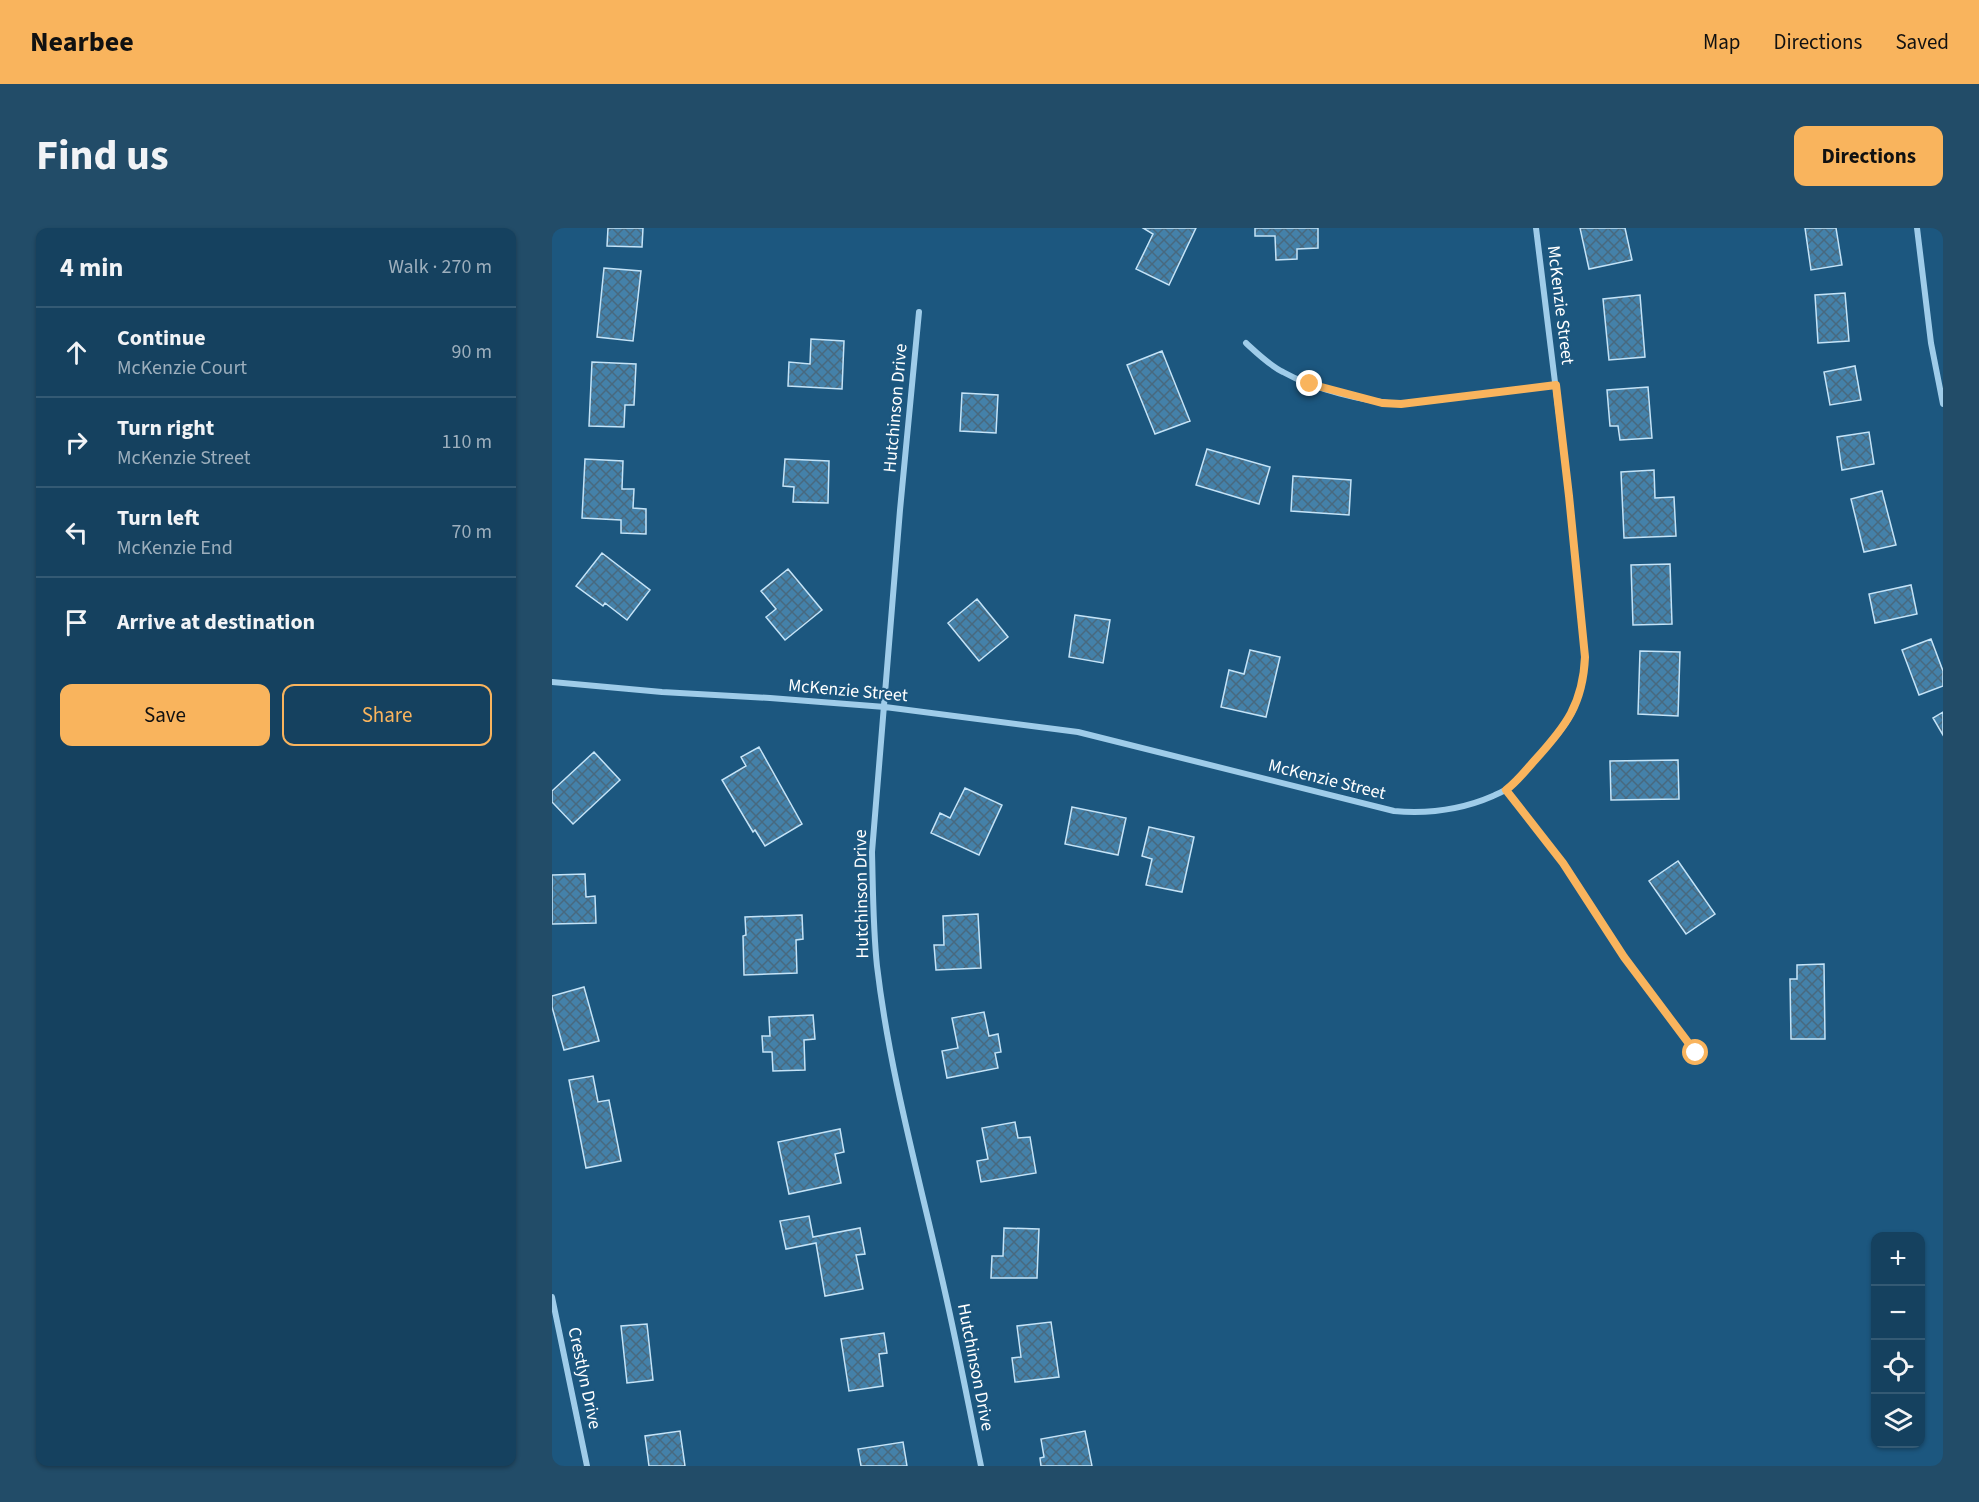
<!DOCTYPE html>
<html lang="en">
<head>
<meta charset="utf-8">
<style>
  :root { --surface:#15415f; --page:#224c68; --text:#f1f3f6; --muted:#9dafbd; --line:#345a74; --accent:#f9b45d }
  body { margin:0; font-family:"Source Sans 3",sans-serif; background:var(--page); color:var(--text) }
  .controls { position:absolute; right:18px; bottom:18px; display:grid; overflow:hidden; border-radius:12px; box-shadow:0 2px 4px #0004 }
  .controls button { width:54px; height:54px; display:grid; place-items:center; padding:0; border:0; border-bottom:2px solid var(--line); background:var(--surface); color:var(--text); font:30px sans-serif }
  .stop { position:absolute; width:18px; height:18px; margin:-14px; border:4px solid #f9b45d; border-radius:50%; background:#fff }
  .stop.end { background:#f9b45d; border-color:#fff; box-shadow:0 2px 6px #0008 }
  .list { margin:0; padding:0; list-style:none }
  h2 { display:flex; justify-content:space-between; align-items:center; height:78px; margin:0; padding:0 24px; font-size:26px }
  h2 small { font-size:20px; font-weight:400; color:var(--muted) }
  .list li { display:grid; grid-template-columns:39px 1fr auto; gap:18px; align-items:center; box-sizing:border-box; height:90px; padding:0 24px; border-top:2px solid var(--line) }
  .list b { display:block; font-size:22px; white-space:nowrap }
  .list p { margin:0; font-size:20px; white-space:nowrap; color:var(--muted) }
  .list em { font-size:20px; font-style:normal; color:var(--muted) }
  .actions { display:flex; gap:12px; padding:18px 24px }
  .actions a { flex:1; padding:14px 0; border:2px solid var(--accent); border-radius:12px; text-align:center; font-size:21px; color:var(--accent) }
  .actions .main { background:var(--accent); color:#111 }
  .icon { flex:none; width:33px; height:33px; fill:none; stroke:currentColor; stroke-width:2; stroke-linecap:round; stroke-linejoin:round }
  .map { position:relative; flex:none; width:1391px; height:1238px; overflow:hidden; border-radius:12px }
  header { display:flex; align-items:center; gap:36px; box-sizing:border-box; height:84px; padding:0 30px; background:var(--accent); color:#111 }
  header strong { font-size:28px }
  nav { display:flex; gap:33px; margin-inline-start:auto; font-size:21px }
  .intro { display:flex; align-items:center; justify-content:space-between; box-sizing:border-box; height:144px; padding:0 36px }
  h1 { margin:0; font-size:42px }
  .button { padding:15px 27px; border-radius:12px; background:var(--accent); color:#111; font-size:21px; font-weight:700 }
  main { display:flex; gap:36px; padding:0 36px }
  aside { flex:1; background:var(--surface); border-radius:12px; box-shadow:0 2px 4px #0004 }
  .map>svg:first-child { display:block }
  .building { fill:url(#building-cross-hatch); stroke:#c4e3f7; stroke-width:1.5 }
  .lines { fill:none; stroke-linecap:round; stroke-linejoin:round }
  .minor { stroke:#9fcce9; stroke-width:6 }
  .route { stroke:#f9b45d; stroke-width:8 }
  .labels { text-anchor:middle; stroke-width:4.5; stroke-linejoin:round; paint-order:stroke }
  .street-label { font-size:18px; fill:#fff; stroke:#1c577f }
</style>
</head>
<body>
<header>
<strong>Nearbee</strong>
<nav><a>Map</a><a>Directions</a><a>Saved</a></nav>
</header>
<div class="intro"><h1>Find us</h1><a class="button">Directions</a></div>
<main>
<aside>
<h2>4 min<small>Walk · 270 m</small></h2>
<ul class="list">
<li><svg class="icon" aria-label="ahead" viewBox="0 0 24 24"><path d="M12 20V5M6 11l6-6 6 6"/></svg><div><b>Continue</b><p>McKenzie Court</p></div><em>90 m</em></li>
<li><svg class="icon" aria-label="right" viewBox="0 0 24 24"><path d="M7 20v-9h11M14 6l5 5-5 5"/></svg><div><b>Turn right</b><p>McKenzie Street</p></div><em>110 m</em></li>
<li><svg class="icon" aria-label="left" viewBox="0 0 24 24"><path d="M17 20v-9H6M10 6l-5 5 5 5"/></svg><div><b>Turn left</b><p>McKenzie End</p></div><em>70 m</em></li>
<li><svg class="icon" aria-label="arrive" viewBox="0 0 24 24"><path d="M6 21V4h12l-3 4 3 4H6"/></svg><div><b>Arrive at destination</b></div></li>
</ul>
<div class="actions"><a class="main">Save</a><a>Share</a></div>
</aside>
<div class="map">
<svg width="1391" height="1238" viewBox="0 0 1391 1238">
  <defs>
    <pattern id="building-cross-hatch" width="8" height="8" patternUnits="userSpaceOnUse" patternTransform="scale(1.5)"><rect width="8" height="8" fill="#4481a9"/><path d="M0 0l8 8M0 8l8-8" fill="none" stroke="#48697f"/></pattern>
  </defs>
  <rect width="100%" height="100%" fill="#1c577f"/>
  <path class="building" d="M56,0H91L90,19L55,18Z
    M591,0H644L617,57L584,41L601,6Z
    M703,0H766V20L745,21V31L724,32L723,8H703Z
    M1028,0H1073L1080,32L1037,41Z
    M1253,0H1284L1290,37L1259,42Z
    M52,40L89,43L81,113L45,109Z
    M1293,65L1297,113L1266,115L1263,67Z
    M1088,67L1093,129L1057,132L1051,71Z
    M259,111L292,113L290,161L236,158L237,134L258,136Z
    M610,123L638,193L603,206L575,137Z
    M40,134L84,136L82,177H73L72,199L37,198Z
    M1303,138L1309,172L1278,177L1272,144Z
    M1096,159L1100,210L1068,212L1066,198H1058L1055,162Z
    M410,165L446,167L444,205L408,203Z
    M1317,204L1322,236L1290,242L1285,209Z
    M655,221L718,239L707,276L644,257Z
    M33,231L71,233L70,261H82L81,280L94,281V306L69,305V292L30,290Z
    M233,231L277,233L276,275L241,274L242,259L231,258Z
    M1102,242L1103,270L1122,269L1124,308L1072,310L1069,244Z
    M741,248L799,252L797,287L739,283Z
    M1330,263L1344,317L1312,324L1299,271Z
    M50,325L98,362L75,392L53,375L51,378L24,358Z
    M1118,336L1120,396L1081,397L1079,337Z
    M236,341L270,382L233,412L214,389L224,381L209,363Z
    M1359,357L1365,386L1323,395L1317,366Z
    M425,371L456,409L427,433L396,395Z
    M523,387L558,392L551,435L517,429Z
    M1379,411L1391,443V458L1367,467L1350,422Z
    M698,422L728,429L714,489L669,479L677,442L692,446Z
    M1088,423L1128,424L1126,488L1086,486Z
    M1391,484V507L1381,490Z
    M207,519L250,596L213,618L203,602L201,604L170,552L194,538L189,529Z
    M42,524L68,552L21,596L0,574V563Z
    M1126,532L1127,571L1059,572L1058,533Z
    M413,560L450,577L427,627L379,605L388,585L398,590Z
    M520,579L574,590L566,627L513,616Z
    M597,599L642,609L630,664L594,657L600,631L590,628Z
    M1126,633L1163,686L1134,706L1097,653Z
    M33,646L34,669L43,668L44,695L0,696V647Z
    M426,686L429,740L384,742L382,717H392L391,688Z
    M250,687L251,711L244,712L245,745L192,747L191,708L194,707L193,689Z
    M1272,736L1273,811H1239L1238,751H1245V737Z
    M32,759L47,813L12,822L0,779V768Z
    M432,784L437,808L446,806L449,824L443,825L446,840L395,850L390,823L406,820L400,790Z
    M261,787L263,811L252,812L253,842L221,843L220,824H211L210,808H218L217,789Z
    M41,848L46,874L57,872L69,933L34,940L17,852Z
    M463,894L466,910L478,909L484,945L429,954L425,933L436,931L430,900Z
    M288,901L292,924L283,926L289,955L237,966L226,914Z
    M257,988L261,1009L308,1000L313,1026L304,1027L311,1061L273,1068L264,1015L234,1021L228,993Z
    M452,1000L487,1001L485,1050H439L440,1028H451Z
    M499,1094L507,1149L463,1154L460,1130L469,1129L465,1098Z
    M95,1096L101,1152L75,1155L69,1098Z
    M332,1105L335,1125L327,1126L331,1158L297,1163L289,1111Z
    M128,1203L133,1238H97L93,1208Z
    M533,1203L540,1238H489L488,1230L492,1229L489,1211Z
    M351,1214L355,1238H309L306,1221Z"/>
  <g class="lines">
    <path class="minor" d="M1365,0L1379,115L1391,176
      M367,84L348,282L320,624C321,662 321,700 325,738C338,848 369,956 393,1064C406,1121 417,1180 429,1238
      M694,115C706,126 717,137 731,144C761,161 814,174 849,176L1004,157
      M0,454L110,464L218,470L333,479L526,504L842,583C877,586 909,582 941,568C946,565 953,563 957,560C969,550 978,537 988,526C1018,495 1031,473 1033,429L1017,268L984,0
      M954,562L1011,635L1072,729L1144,825
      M0,1069L35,1238"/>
  </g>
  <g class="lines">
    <path class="route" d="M758,156L830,175L849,176L1004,157L1017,268L1033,429C1031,476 1014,498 983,532C974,542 965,554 954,562L1011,635L1072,729L1144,825"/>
  </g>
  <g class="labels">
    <g class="street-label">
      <text transform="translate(1009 77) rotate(83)" y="6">McKenzie Street</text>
      <text transform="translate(343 180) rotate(-85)" y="6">Hutchinson Drive</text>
      <text transform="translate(296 462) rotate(5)" y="6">McKenzie Street</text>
      <text transform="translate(775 551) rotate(14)" y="6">McKenzie Street</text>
      <text transform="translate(309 666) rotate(-91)" y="6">Hutchinson Drive</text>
      <text transform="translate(424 1139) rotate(79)" y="6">Hutchinson Drive</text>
      <text transform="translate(33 1150) rotate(78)" y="6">Crestlyn Drive</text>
    </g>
  </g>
</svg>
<div class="controls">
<button>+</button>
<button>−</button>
<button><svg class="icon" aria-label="locate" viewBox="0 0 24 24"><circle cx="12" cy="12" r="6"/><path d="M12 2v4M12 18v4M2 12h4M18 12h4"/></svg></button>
<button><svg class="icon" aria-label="layers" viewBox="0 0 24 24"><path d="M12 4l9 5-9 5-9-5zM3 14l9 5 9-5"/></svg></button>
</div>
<div class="stop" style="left:1144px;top:825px"></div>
<div class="stop end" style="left:758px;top:156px"></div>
</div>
</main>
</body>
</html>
